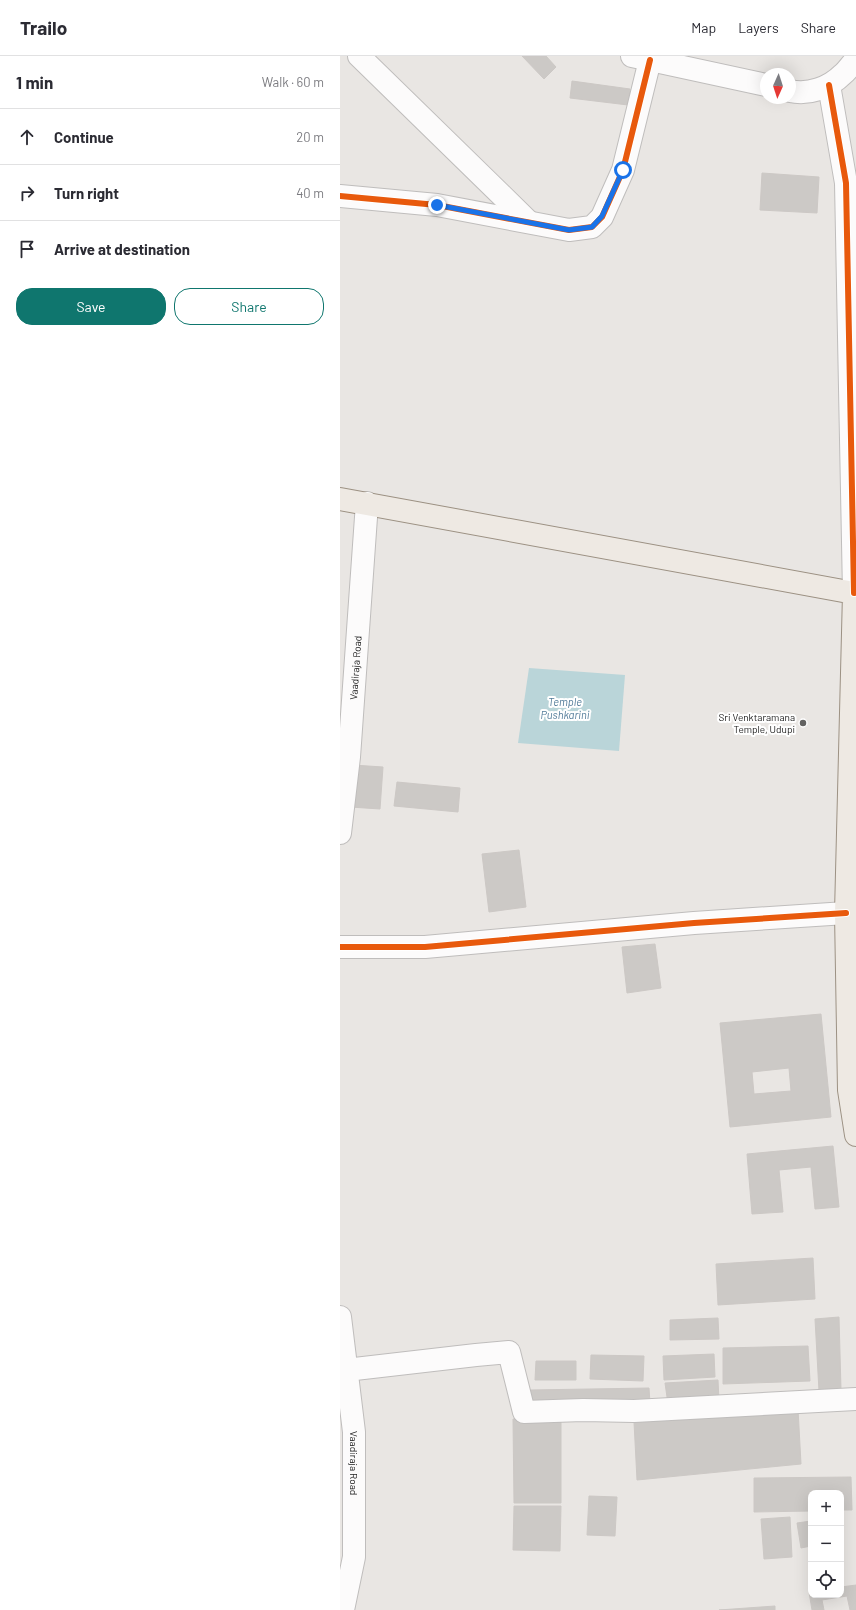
<!DOCTYPE html>
<html lang="en">
<head>
<meta charset="utf-8">
<style>
  :root { --surface:#fff; --page:#f7f7f7; --text:#2b2b33; --muted:#7c7c81; --line:#e1e1e2; --accent:#0f766e }
  body { margin:0; font-family:Barlow,sans-serif; background:var(--page); color:var(--text) }
  .controls { position:absolute; right:12px; bottom:12px; display:grid; overflow:hidden; border-radius:8px; box-shadow:0 4px 16px #0002 }
  .controls button { width:36px; height:36px; display:grid; place-items:center; padding:0; border:0; border-bottom:1px solid var(--line); background:var(--surface); color:var(--text); font:20px sans-serif }
  .compass { position:absolute; left:420px; top:12px; width:36px; height:36px; border-radius:50%; background:var(--surface); box-shadow:0 4px 16px #0002; rotate:183deg }
  .stop { position:absolute; width:12px; height:12px; margin:-9px; border:3px solid #1a73e8; border-radius:50%; background:#fff }
  .stop.end { background:#1a73e8; border-color:#fff; box-shadow:0 1px 4px #0008 }
  .list { margin:0; padding:0; list-style:none }
  h2 { display:flex; justify-content:space-between; align-items:center; height:52px; margin:0; padding:0 16px; font-size:17px }
  h2 small { font-size:13px; font-weight:400; color:var(--muted) }
  .list li { display:grid; grid-template-columns:26px 1fr auto; gap:12px; align-items:center; box-sizing:border-box; height:56px; padding:0 16px; border-top:1px solid var(--line) }
  .list b { display:block; font-size:15px; white-space:nowrap }
  .list em { font-size:13px; font-style:normal; color:var(--muted) }
  .actions { display:flex; gap:8px; padding:12px 16px }
  .actions a { flex:1; padding:9px 0; border:1px solid var(--accent); border-radius:16px; text-align:center; font-size:14px; color:var(--accent) }
  .actions .main { background:var(--accent); color:#fff }
  .icon { flex:none; width:22px; height:22px; fill:none; stroke:currentColor; stroke-width:2; stroke-linecap:round; stroke-linejoin:round }
  .map { position:relative; flex:none; width:516px; height:1554px; overflow:hidden }
  header { display:flex; align-items:center; gap:24px; box-sizing:border-box; height:56px; padding:0 20px; background:var(--surface); border-bottom:1px solid var(--line) }
  header strong { font-size:19px }
  nav { display:flex; gap:22px; margin-inline-start:auto; font-size:14px }
  main { display:flex }
  aside { flex:1; background:var(--surface) }
  .map>svg:first-child { display:block }
  .water { fill:#bad5d9 }
  .building { fill:#ccc9c6; stroke:#ccc8c5; fill-rule:evenodd }
  .lines { fill:none; stroke-linecap:round; stroke-linejoin:round }
  .minor-casing { stroke:#bfbdbc; stroke-width:24 }
  .major-casing { stroke:#9c9183; stroke-width:24 }
  .minor { stroke:#fcfbfb; stroke-width:22 }
  .major { stroke:#eee9e3; stroke-width:22 }
  .cycleway-casing { stroke:#fff; stroke-width:8 }
  .cycleway { stroke:#e8590c; stroke-width:6 }
  .route { stroke:#1a73e8; stroke-width:5 }
  .poi-dot { fill:#636261; stroke:#fff; stroke-width:1.5 }
  .labels { text-anchor:middle; stroke-width:4; stroke-linejoin:round; paint-order:stroke }
  .street-label { font-size:10px; fill:#1b1b1b; stroke:#fff }
  .poi-label { font-size:10px; fill:#1b1b1b; stroke:#fff; text-anchor:end }
  .water-label { font-size:11px; font-style:italic; fill:#507a98; stroke:#fff }
</style>
</head>
<body>
<header>
<strong>Trailo</strong>
<nav><a>Map</a><a>Layers</a><a>Share</a></nav>
</header>
<main>
<aside>
<h2>1 min<small>Walk · 60 m</small></h2>
<ul class="list">
<li><svg class="icon" aria-label="ahead" viewBox="0 0 24 24"><path d="M12 20V5M6 11l6-6 6 6"/></svg><div><b>Continue</b></div><em>20 m</em></li>
<li><svg class="icon" aria-label="right" viewBox="0 0 24 24"><path d="M7 20v-9h11M14 6l5 5-5 5"/></svg><div><b>Turn right</b></div><em>40 m</em></li>
<li><svg class="icon" aria-label="arrive" viewBox="0 0 24 24"><path d="M6 21V4h12l-3 4 3 4H6"/></svg><div><b>Arrive at destination</b></div></li>
</ul>
<div class="actions"><a class="main">Save</a><a>Share</a></div>
</aside>
<div class="map">
<svg width="516" height="1554" viewBox="0 0 516 1554">
  <rect width="100%" height="100%" fill="#e9e6e3"/>
  <path class="water" d="M189,612L285,619L279,695L178,687Z"/>
  <path class="building" d="M182,0H206L216,11L204,23Z
    M232,25L290,33L288,49L230,42Z
    M422,117L479,121L477,157L420,154Z
    M13,709L43,711L40,753L10,751Z
    M57,726L120,732L118,756L54,750Z
    M179,794L186,851L149,856L142,798Z
    M315,888L321,932L287,937L282,891Z
    M481,958L491,1061L390,1071L380,967ZM449,1012L451,1035L414,1038L412,1016Z
    M493,1090L499,1151L475,1153L471,1111L439,1114L443,1156L412,1158L407,1098Z
    M473,1202L475,1243L378,1249L376,1208Z
    M499,1261L501,1334L479,1335L475,1263Z
    M378,1262L379,1283L330,1284V1264Z
    M468,1290L470,1325L383,1328V1292Z
    M374,1298L375,1321L324,1324L323,1300Z
    M251,1299L304,1300L303,1325L250,1323Z
    M196,1305H236V1324H195Z
    M378,1324L379,1345L328,1348L325,1327Z
    M309,1332L310,1347L190,1348V1334Z
    M458,1353L461,1408L297,1424L294,1366Z
    M173,1363H221V1447H174Z
    M511,1421L512,1454H501V1437H471V1455L414,1456V1422Z
    M249,1440L277,1441L275,1480L247,1479Z
    M174,1450H221L220,1495L173,1494Z
    M450,1461L452,1501L424,1503L421,1463Z
    M471,1465V1490L461,1492L457,1467Z
    M516,1529V1554H510L507,1540L482,1544L484,1554H472L469,1536H471V1539H501V1531Z
    M435,1550V1554H379Z"/>
  <g class="lines">
    <g class="minor-casing">
      <g id="minor">
        <path d="M19,0L189,166"/>
        <path d="M292,0L426,29"/>
        <path d="M489,29L506,127L514,537"/>
        <path d="M450,35C469,39 489,32 503,18C508,14 511,8 516,4"/>
        <path d="M0,140L97,149L229,174L252,171L262,161L283,114L310,4"/>
        <path id="s1" d="M0,777L9,701L27,447"/>
        <path d="M0,891H85L354,867L506,857"/>
        <path id="s2" d="M0,1261L14,1376V1501L3,1554"/>
        <path d="M6,1314L136,1299L169,1296L184,1356L243,1354L294,1355L516,1343"/>
      </g>
    </g>
    <g class="major-casing">
      <path id="major" d="M0,443L514,537L506,857L509,1034L516,1079"/>
    </g>
    <use href="#minor" class="minor"/>
    <use href="#major" class="major"/>
    <g class="cycleway-casing">
      <path id="cycleway" d="M489,29L506,127L514,537
        M0,140L97,149L229,174L252,171L262,161L283,114L310,4
        M0,891H85L354,867L506,857"/>
    </g>
    <use href="#cycleway" class="cycleway"/>
  </g>
  <g class="lines">
    <path class="route" d="M97,149L229,174L252,171L262,160L283,114"/>
  </g>
  <circle class="poi-dot" cx="463" cy="667" r="4"/>
  <g class="labels">
    <g class="street-label">
      <text dy="4" stroke="none"><textPath href="#s1" startOffset="166">Vaadiraja Road</textPath></text>
      <text dy="4" stroke="none"><textPath href="#s2" startOffset="147">Vaadiraja Road</textPath></text>
    </g>
    <g class="poi-label">
      <text x="455" y="665">Sri Venktaramana<tspan x="455" dy="12">Temple, Udupi</tspan></text>
    </g>
    <g class="water-label">
      <text x="225" y="650">Temple<tspan x="225" dy="13">Pushkarini</tspan></text>
    </g>
  </g>
</svg>
<div class="controls">
<button>+</button>
<button>−</button>
<button><svg class="icon" aria-label="locate" viewBox="0 0 24 24"><circle cx="12" cy="12" r="6"/><path d="M12 2v4M12 18v4M2 12h4M18 12h4"/></svg></button>
</div>
<svg class="compass" viewBox="-18 -18 36 36"><path d="M0-13l5 13h-10z" fill="#e53935"/><path d="M0 13l5-13h-10z" fill="#7c7c81"/></svg>
<div class="stop" style="left:283px;top:114px"></div>
<div class="stop end" style="left:97px;top:149px"></div>
</div>
</main>
</body>
</html>
